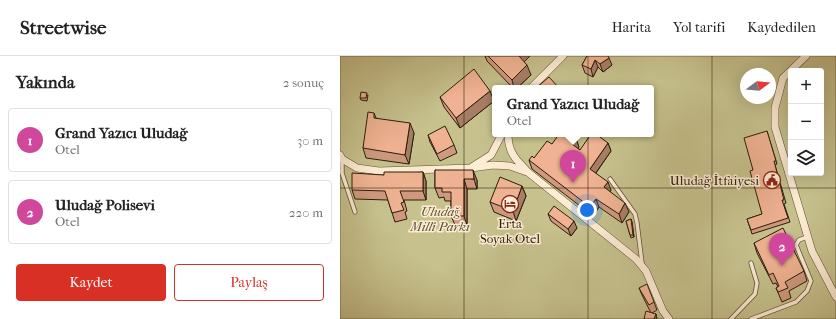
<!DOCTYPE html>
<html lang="tr">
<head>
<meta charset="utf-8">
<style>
  :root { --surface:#fff; --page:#f6f6f6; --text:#222; --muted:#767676; --line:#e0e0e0; --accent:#d93025 }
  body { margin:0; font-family:"IM FELL French Canon",serif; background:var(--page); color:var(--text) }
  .controls { position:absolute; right:12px; top:12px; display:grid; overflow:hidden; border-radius:4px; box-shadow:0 4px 16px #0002 }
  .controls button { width:36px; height:36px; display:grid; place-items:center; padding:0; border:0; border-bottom:1px solid var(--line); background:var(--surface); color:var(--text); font:20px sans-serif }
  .compass { position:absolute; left:400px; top:12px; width:36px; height:36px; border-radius:50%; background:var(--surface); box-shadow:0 4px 16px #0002; rotate:74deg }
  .you { position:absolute; left:247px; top:154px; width:14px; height:14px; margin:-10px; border:3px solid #fff; border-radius:50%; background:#1a73e8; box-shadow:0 0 0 6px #1a73e833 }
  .badge { display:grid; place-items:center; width:26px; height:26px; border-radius:50%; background:var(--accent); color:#fff; font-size:13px; font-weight:700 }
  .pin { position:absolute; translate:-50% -33px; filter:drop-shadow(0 1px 2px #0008) }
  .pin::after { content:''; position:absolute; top:21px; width:14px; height:12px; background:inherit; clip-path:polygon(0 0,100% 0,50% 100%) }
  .popup { position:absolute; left:152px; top:29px; width:162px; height:52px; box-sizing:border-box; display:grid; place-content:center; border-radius:4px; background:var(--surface); filter:drop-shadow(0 1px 3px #0005); font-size:13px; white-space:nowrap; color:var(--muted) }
  .popup b { font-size:15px; color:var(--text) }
  .popup::after { content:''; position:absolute; left:50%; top:100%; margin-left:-8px; border:8px solid transparent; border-top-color:var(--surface) }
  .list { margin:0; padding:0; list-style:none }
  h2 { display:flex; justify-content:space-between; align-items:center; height:52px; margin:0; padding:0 16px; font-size:17px }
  h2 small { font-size:13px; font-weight:400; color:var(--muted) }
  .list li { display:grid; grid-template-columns:26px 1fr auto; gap:12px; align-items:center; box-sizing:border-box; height:64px; margin:0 8px 8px; padding:0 8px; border:1px solid var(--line); border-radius:4px }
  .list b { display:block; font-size:15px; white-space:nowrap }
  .list p { margin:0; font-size:13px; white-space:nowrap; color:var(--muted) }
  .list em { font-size:13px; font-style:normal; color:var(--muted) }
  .actions { display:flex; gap:8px; padding:12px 16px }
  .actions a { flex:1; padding:9px 0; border:1px solid var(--accent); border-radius:4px; text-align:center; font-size:14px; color:var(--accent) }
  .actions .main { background:var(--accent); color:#fff }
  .icon { flex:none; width:22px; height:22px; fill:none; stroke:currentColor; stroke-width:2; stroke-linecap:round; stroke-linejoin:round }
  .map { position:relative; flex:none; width:496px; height:263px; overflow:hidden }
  header { display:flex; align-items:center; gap:24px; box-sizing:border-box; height:56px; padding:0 20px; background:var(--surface); border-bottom:1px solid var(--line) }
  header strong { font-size:19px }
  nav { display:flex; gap:22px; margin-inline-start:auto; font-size:14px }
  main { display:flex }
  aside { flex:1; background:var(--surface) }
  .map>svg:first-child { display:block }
  .green { fill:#c6c18d; stroke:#79704c; fill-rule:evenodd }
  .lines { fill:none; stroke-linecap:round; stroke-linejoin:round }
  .service-casing { stroke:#604f37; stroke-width:5 }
  .minor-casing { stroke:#604f37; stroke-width:8 }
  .service { stroke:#fdedd5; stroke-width:3.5 }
  .minor { stroke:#fdedd5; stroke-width:7 }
  .wall { fill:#ce997e; stroke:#2c1e0a }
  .shaded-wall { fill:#a77d66; stroke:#2c1e0a }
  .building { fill:#efb292; stroke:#2c1e0a }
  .grid { fill:none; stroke:#2c1e0a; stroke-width:1; stroke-opacity:0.55 }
  .labels { text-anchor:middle; stroke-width:3; stroke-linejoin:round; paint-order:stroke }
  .poi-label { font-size:13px; fill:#2c1e0a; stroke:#fdedd5; text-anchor:end }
  .park-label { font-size:13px; font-style:italic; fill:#5a4f31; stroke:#fdedd5 }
</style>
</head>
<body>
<header>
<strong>Streetwise</strong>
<nav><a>Harita</a><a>Yol tarifi</a><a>Kaydedilen</a></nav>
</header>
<main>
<aside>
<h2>Yakında<small>2 sonuç</small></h2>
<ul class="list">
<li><span class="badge" style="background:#d1479c">1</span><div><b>Grand Yazıcı Uludağ</b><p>Otel</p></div><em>30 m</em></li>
<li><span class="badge" style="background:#d1479c">2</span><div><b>Uludağ Polisevi</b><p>Otel</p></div><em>220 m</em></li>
</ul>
<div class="actions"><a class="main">Kaydet</a><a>Paylaş</a></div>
</aside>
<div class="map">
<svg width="496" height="263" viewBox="0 0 496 263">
  <rect width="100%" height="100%" fill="#fce3bf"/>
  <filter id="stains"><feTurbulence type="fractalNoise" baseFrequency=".005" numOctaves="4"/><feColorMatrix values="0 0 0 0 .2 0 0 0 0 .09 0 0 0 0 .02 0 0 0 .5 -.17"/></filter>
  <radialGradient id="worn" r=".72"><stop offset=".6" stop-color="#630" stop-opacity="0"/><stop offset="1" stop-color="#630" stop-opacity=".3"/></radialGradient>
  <path class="green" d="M0,0H496V263H0ZM451,15H481V117H451ZM406,18H430V42H406ZM155,32H311V78H155Z"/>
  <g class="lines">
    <g class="service-casing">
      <path id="service" d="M2,103V117L15,156
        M270,123L295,158L297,167L302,207
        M391,263L415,238L417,227L411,207
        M411,263L456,246L467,235L471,225L456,189L459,184L467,181"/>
    </g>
    <g class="minor-casing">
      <path id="minor" d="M466,0L443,22L435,52V71L472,195L496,241
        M191,32L223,0
        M168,78C168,97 176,104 189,117L296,203L306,215L323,255L329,263
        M0,99L2,103L17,112L39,115L131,112L153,109L170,110L187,116
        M132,111L151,99L162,78"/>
    </g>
    <use href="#service" class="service"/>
    <use href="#minor" class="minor"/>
  </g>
  <path class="wall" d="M145,0H190L184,6L191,19L177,32H173L147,5Z
    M247,0L272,9L263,16L258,11L253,21L245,17L242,9Z
    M28,39L27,45L21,44L20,42Z
    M100,41L154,45L120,72L104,51Z
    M34,57L36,62L74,77L69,108L26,102L23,92Z
    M427,75L437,108L435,109L446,147L444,148L450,166L412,178L407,163L422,158L413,114Z
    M88,79L114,89L117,97L100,105L90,86Z
    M268,87L271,95L256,117L271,134L270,136L289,156L282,167L259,151L253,160L192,113L189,104L194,102L212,88L239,91L238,92L240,94Z
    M95,114L137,124V133H127V169H115L111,160V145H105L104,141L99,142L95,132Z
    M83,116L86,125V144H64L67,155L65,156L67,163L55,166L48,144L15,143L12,134L44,119Z
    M182,130L186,140L176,165L154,156L150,146Z
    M208,158L237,172L231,180L211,165Z
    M291,163L292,166L294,181L291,182L286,165Z
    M414,187L464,215L467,225L449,235L451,242L442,246L436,232L438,231L436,227L433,228L417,197Z
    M299,232L314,246L317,254L312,257L316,258L317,263H304L311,257L302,239Z"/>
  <path class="shaded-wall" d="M178,0H190L181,9Z
    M269,2L272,9L263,16L260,8Z
    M255,4L258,11L253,21L251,13Z
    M187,9L191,19L177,32H174L172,24Z
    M150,35L154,45L120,72L116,62Z
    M70,67L74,77L69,108L65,99Z
    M236,82L239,91L235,97L232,88Z
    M268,87L271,95L253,121L250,113Z
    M133,114L137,124V133L134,123Z
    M83,116L86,125V144L83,135Z
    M124,123L127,133V169L124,160Z
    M268,126L271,134L267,140L264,131Z
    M182,130L186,140L176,165L173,155Z
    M256,143L259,151L253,160L250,151Z
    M285,147L289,156L282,167L279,158Z
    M291,163L292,166L294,181L293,179Z
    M234,165L237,172L231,180L228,173Z
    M316,258L317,263H314Z"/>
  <path class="building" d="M148,0H179L187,9L172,24Z
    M247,0H268L269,2L260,8L255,4L251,13L242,9Z
    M134,13L150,35L116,62L100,41Z
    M209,21L219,32H196Z
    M21,36L27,37L26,42H20Z
    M28,56L34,57V62L70,67L65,99L23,92Z
    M105,70L114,89L97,98L88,79Z
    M427,75L436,105H434L444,144H442L448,162L411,174L407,163L422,158L410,115L413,114L404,82Z
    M219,78H231L236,82L232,88L240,94L251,78H256L268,87L250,113L268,126L264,131L285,147L279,158L256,143L250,151L189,104L192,100L194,102L207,85L212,88Z
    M95,114H133L134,123H124V160H111V136H102V132H95Z
    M44,116H83V135H60L64,146L61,147L64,154L52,157L45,135L12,134V117L44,119Z
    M160,121L182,130L173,155L150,146Z
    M214,150L234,165L228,173L208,158Z
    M291,163L293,179H290L286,165Z
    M443,172L464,215L445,226L448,232L438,236L436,232L439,230L433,217L429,219L414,187Z
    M307,228L314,246L309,249L299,232Z
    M306,255L316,258L314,263H304Z"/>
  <path class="grid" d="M124,0V263M248,0V263M372,0V263M0,132H496"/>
  <defs>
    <g id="civic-ring" transform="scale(0.9)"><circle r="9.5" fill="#fdedd5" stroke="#8f2418" stroke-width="1.5"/><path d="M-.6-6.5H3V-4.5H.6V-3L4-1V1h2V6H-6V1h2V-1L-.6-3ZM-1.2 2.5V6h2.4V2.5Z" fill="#8f2418"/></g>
    <g id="hotel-ring" transform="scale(0.9)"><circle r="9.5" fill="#fdedd5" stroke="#8f2418" stroke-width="1.5"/><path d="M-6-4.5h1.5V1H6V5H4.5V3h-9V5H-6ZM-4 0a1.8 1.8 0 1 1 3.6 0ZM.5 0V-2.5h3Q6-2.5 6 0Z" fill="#8f2418"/></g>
  </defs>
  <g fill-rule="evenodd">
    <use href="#civic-ring" x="432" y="124"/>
    <use href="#hotel-ring" x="170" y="148"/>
  </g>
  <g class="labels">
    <g class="poi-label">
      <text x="419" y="129">Uludağ İtfaiyesi</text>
      <text x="170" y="172" text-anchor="middle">Erta<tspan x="170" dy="15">Soyak Otel</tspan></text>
    </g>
    <g class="park-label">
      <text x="100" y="160">Uludağ<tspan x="100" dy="15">Millî Parkı</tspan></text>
    </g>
  </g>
  <rect width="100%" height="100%" filter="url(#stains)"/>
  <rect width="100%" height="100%" fill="url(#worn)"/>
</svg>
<div class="controls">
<button>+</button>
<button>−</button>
<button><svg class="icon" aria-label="layers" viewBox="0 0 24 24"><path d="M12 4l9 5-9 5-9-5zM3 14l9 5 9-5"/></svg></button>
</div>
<svg class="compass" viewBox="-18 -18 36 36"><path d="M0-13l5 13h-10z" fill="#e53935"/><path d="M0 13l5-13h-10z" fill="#767676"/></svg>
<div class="you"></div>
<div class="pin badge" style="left:233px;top:127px;background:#d1479c">1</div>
<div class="popup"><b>Grand Yazıcı Uludağ</b>Otel</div>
<div class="pin badge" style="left:442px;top:210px;background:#d1479c">2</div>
</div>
</main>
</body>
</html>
